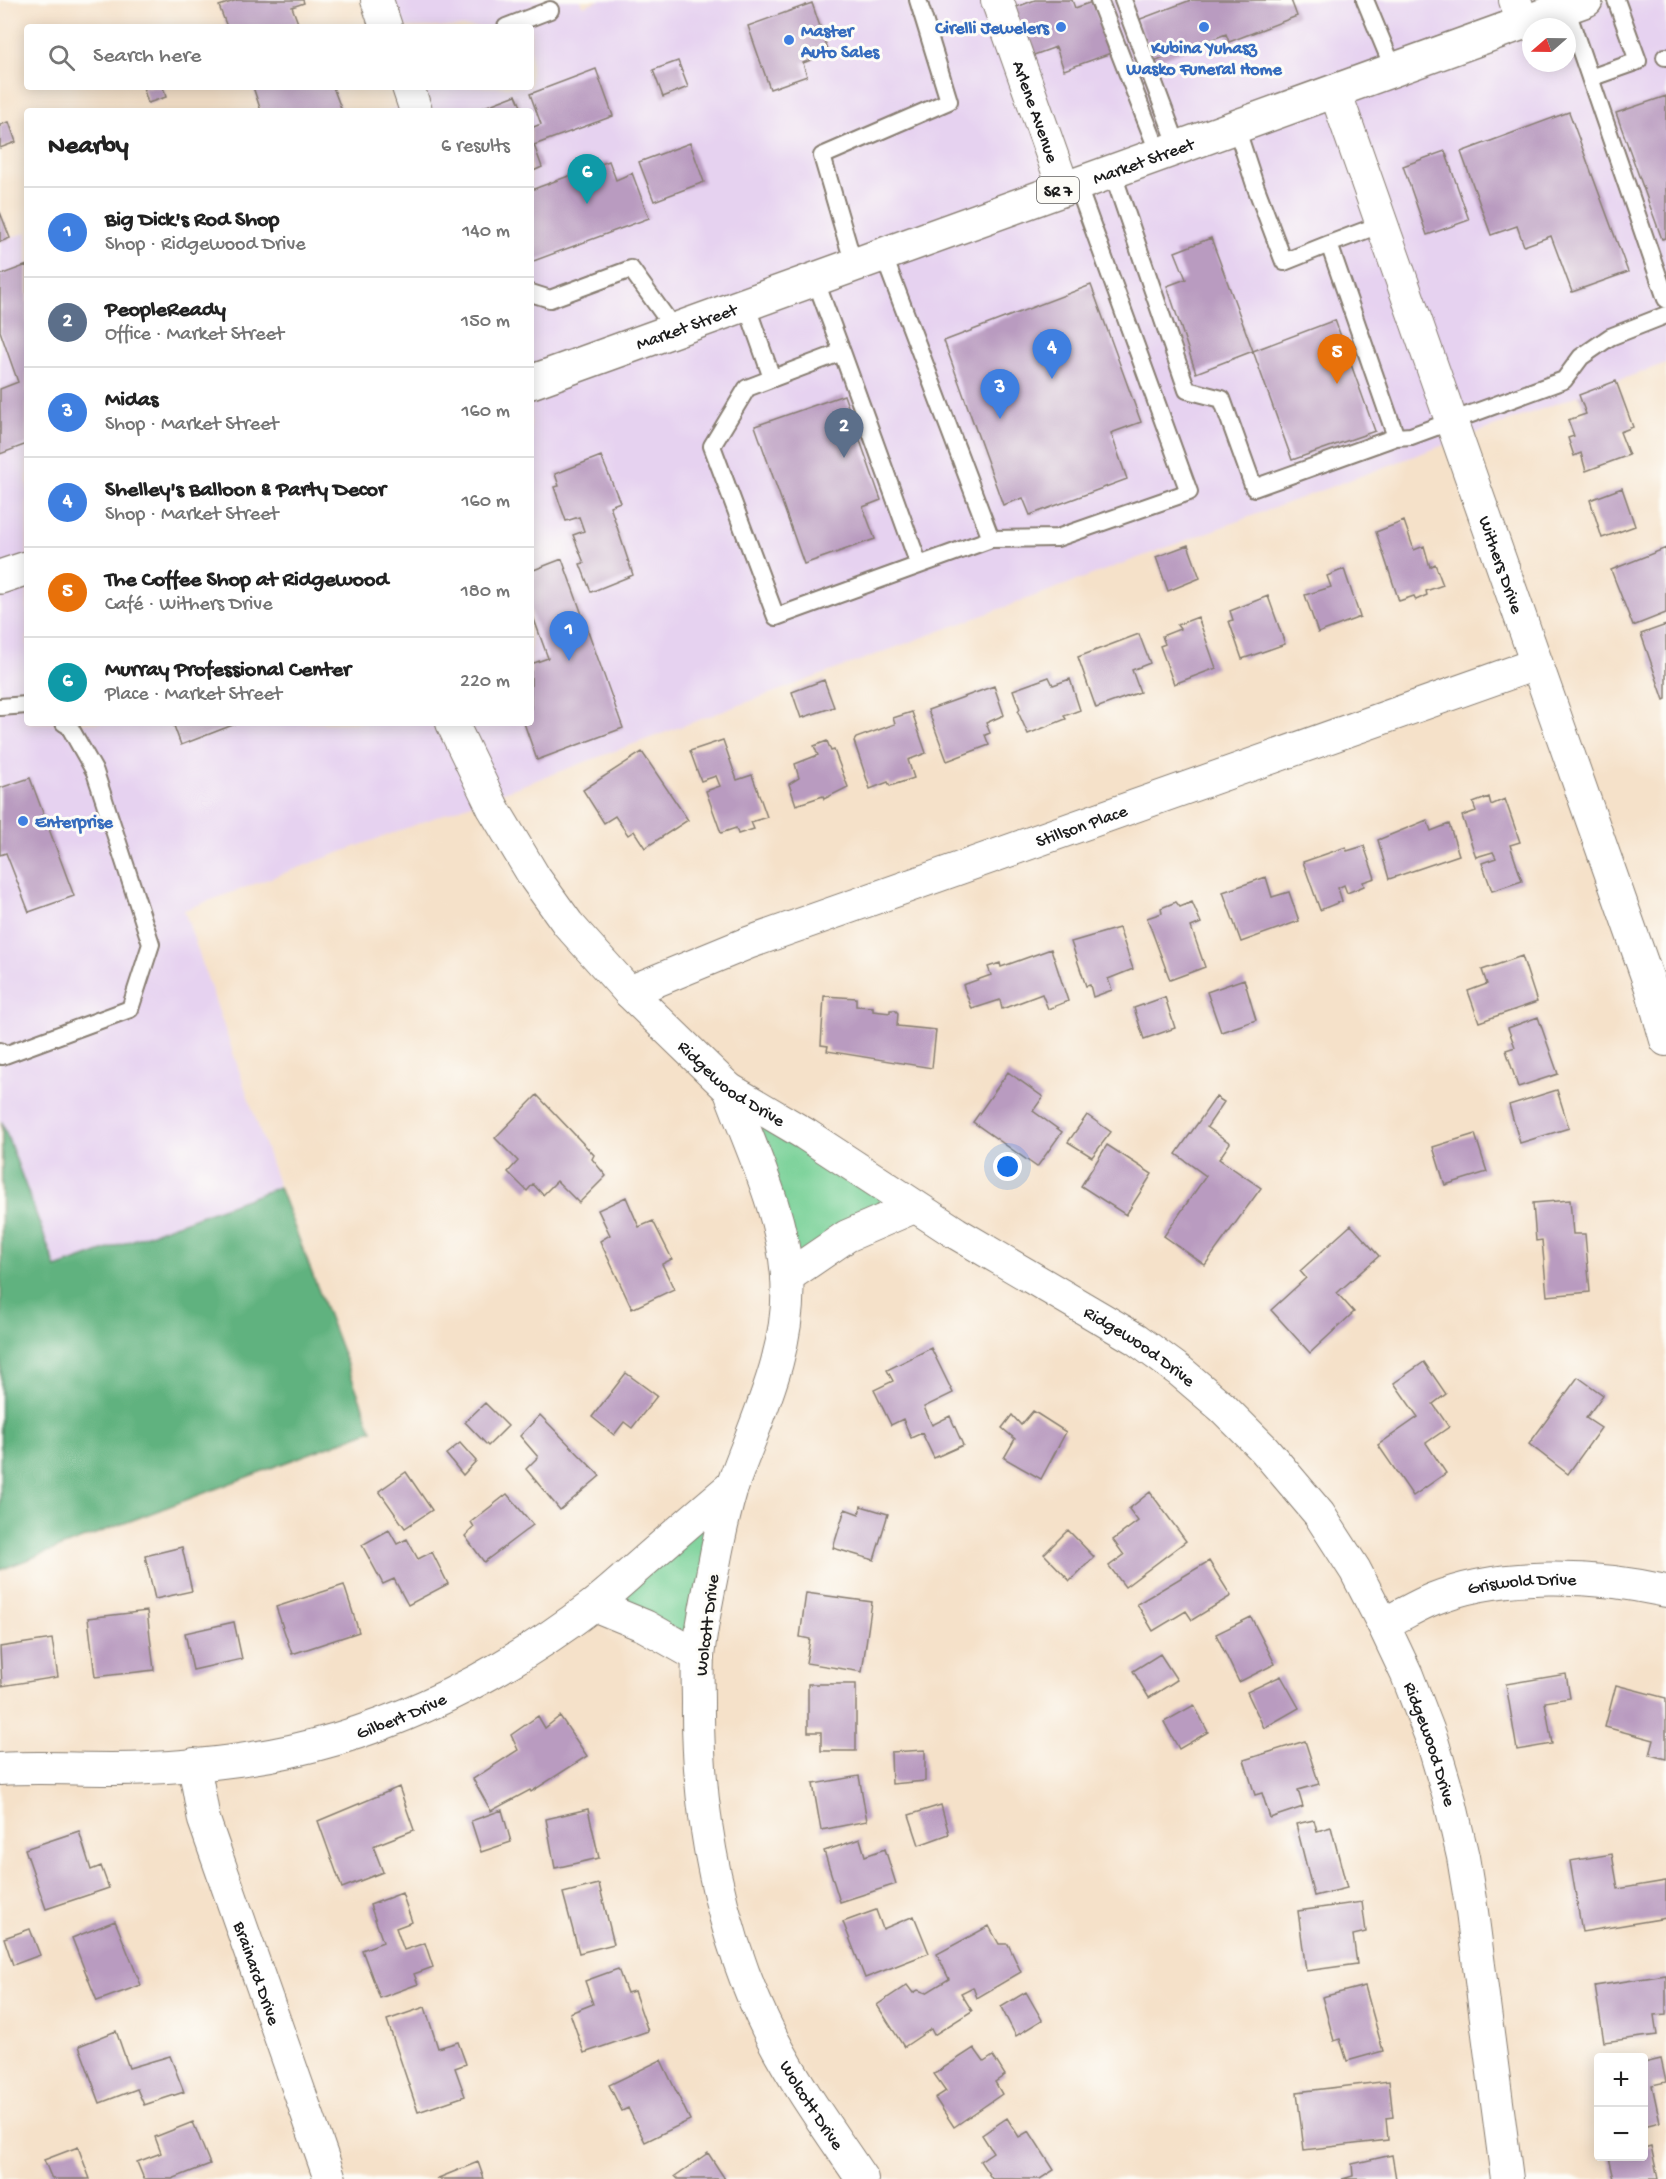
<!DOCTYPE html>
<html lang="en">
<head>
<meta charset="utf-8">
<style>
  :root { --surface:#fff; --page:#f2f2f2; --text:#222; --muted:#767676; --line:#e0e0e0; --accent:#c8321e }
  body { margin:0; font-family:"Gochi Hand",sans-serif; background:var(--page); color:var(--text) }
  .controls { position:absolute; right:18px; bottom:18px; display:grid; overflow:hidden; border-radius:6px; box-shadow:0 3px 15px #0003 }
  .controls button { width:54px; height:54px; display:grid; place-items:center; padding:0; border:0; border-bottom:2px solid var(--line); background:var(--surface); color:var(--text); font:30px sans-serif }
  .compass { position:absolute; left:1522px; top:18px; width:54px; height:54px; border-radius:50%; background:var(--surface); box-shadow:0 3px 15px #0003; rotate:250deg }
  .you { position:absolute; left:1008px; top:1167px; width:21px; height:21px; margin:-15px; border:4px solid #fff; border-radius:50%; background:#1a73e8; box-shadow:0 0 0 9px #1a73e833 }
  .badge { display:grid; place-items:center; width:39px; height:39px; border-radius:50%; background:var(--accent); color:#fff; font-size:20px; font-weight:700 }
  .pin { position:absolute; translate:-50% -50px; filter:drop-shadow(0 2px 3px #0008) }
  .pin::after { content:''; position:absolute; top:32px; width:21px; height:18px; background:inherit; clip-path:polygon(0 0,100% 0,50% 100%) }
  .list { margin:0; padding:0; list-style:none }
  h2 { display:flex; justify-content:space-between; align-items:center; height:78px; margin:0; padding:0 24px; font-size:26px }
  h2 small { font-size:20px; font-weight:400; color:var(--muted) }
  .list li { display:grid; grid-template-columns:39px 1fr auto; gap:18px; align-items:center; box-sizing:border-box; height:90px; padding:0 24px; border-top:2px solid var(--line) }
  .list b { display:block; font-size:22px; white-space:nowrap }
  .list p { margin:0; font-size:20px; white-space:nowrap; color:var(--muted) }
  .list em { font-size:20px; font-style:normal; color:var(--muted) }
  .icon { flex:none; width:33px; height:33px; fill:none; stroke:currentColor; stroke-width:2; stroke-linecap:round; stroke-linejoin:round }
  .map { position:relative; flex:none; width:1666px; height:2179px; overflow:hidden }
  .search { position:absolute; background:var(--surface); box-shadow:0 3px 15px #0003; left:24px; top:24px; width:510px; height:66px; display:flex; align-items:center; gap:15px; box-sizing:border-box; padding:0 21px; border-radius:6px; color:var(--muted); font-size:22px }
  .panel { position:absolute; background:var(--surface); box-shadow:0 3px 15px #0003; left:24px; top:108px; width:510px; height:618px; border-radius:6px }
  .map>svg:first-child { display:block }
  .built { fill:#e6d2f0; fill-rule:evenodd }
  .green { fill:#77d096; stroke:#4a7659; stroke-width:1.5 }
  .forest { fill:#61b27f; stroke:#3e674e; stroke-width:1.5 }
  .building { fill:#b99bc0 }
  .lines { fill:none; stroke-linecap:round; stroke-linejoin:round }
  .service-casing { stroke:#887e72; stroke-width:20 }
  .minor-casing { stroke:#887e72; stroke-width:34 }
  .primary-casing { stroke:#887e72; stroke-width:36 }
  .service { stroke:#fff; stroke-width:16 }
  .minor { stroke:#fff; stroke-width:32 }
  .primary { stroke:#fff; stroke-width:33 }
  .shop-dot { fill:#3f7fe0; stroke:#fdfcf7; stroke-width:2 }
  .labels { text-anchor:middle; stroke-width:6; stroke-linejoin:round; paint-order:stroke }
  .shield { fill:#fdfcf7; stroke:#605f5e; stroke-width:1.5 }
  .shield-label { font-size:16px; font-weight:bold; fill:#1c1c1c }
  .shop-label { font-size:18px; font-weight:bold; fill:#366cbe; stroke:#fdfcf7; text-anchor:start }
  .street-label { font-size:18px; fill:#1c1c1c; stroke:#fdfcf7 }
</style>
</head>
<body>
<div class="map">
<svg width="1666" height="2179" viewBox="0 0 1666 2179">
  <rect width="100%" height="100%" fill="#fdfcf7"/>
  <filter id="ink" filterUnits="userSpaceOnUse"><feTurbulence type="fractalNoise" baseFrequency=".0167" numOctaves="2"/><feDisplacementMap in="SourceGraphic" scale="12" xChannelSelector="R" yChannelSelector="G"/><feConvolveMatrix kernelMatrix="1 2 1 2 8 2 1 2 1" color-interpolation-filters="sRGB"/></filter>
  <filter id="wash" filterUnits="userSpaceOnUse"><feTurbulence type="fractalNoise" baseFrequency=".008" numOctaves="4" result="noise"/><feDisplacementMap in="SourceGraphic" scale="24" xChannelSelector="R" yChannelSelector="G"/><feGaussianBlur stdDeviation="1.35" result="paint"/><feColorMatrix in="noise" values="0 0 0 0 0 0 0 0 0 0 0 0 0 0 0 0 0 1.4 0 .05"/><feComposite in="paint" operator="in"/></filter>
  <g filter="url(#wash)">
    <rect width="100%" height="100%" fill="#f5e1c9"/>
    <path class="built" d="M377,0H580L583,6L600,0H1666V363L184,910L279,1187L56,1268L2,1123H0V242L27,232V723H531V111H387L412,101L408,87H531V27H386ZM1531,27H1567V63H1531Z"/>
    <path class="green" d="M729,1089L914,1207L787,1277Z
      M733,1485L698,1656L594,1605Z"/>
    <path class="forest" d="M2,1122L56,1268L279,1187L372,1430L0,1570Z"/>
    <g id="blocks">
      <path class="building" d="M237,0H303L304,3L292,7L298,23L286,27H227L219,6Z
        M1035,0H1072L1075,8L1092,2L1111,53L1064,70L1056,47L1031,56L1014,8Z
        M1191,0H1291L1297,16L1229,42L1226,34L1154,62L1138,20Z
        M812,3L829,53L803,63L807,76L770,89L748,26Z
        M678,61L688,87L663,97L653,70Z
        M596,69L613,116L534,145L542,167L531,172V128L541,124L530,94Z
        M143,87H163L166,97L148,103Z
        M253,87H333L342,111H261Z
        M516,95L523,111H474Z
        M1666,96V238L1662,239L1616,113Z
        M1569,112L1628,272L1572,292L1551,236L1524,246L1517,226L1491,235L1461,152Z
        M9,122L16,142L0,148V125Z
        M690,143L704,182L654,201L639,162Z
        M1445,151L1469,220L1427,235L1403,166Z
        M609,161L616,180L632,173L649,218L531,262V190Z
        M0,212L10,238L0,242Z
        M1211,238L1253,351L1196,373L1167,286L1186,279L1175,252Z
        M27,265V444L0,454V389L18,382L0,331V275Z
        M1091,285L1141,422L1111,433L1127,479L1030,515L1023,498L1003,505L944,341Z
        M1335,320L1375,431L1292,460L1253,351Z
        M1616,381L1633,427L1620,432L1629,455L1586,471L1581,453L1574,456L1568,438L1574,436L1568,420L1586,414L1579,395Z
        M844,395L881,500L863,507L875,539L804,564L755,426Z
        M601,456L620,502L610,506L633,575L591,592L580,564L584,563L573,535L584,531L579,517L566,521L554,487L559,486L555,474Z
        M1622,488L1635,526L1602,538L1590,500Z
        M1404,521L1414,550L1424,546L1430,567L1435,564L1443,585L1426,591L1427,595L1416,600L1414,596L1399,601L1376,532Z
        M1188,545L1200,578L1168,591L1156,557Z
        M1666,548V613L1633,626L1611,570Z
        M562,559L623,728L537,760L524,723H531V664L548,658L531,611V571Z
        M1344,569L1360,617L1318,633L1305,595L1331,587L1327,576Z
        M1268,596L1285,644L1242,659L1229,621L1233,620L1230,611Z
        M1198,617L1216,668L1174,684L1160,646L1165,644L1162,636L1180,629L1177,625Z
        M1666,625V699L1664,700L1641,634Z
        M1139,634L1150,663L1132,670L1140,692L1096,708L1078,657Z
        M1049,677L1053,685L1070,679L1080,710L1064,716L1066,719L1028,734L1018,712L1020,709L1013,690Z
        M824,680L834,707L801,718L792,692Z
        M994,686L1004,715L986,723L990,733L985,735L989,745L947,761L928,710Z
        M912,712L926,753L908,760L914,778L890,786L888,782L870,789L854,741L856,738L895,724L893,718Z
        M173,723H238L181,745Z
        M723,740L737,780L752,775L767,817L751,822L754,829L738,834L736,828L721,833L706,791L720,786L716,776L701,781L690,751Z
        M827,741L831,751L834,750L848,787L824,799L823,796L796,805L789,784L799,778L795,764L818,755L814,746Z
        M642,752L688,820L645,848L634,831L628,835L615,816L604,823L583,790Z
        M30,778L74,896L29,912L6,853L0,855V788Z
        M1489,797L1491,805L1505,799L1520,842L1510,845L1522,881L1492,891L1482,863L1496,858L1493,852L1476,857L1462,816L1476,811L1473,803Z
        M1427,820L1431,831L1449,824L1459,855L1389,879L1378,840Z
        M1364,846L1375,878L1363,882L1364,886L1347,893L1344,885L1338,888L1342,901L1320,910L1303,862L1346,847L1347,851Z
        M1266,877L1272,897L1289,892L1299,921L1241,942L1223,892Z
        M1176,902L1180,907L1192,902L1201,923L1191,927L1205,967L1170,980L1147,918L1162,913L1161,908Z
        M1119,928L1133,969L1108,979L1112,990L1093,997L1090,985L1086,986L1071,942Z
        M1051,949L1068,1001L1048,1009L1042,994L1002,1009L1000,1000L972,1009L963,985L991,975L988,967L1000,963L1001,967Z
        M1522,956L1537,1002L1479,1022L1468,991L1487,984L1482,970Z
        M1244,979L1256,1020L1221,1032L1207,992Z
        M824,996L856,998V1006L873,1007V1011L890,1013V1010H895L898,1013L897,1026L936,1030L932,1068L827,1051L828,1046L821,1045Z
        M1165,997L1175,1028L1144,1039L1134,1008Z
        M1538,1017L1558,1074L1518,1087L1506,1050L1515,1047L1508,1028Z
        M1008,1072L1043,1097L1033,1111L1062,1132L1037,1167L973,1122Z
        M1557,1090L1569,1128L1520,1143L1509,1105Z
        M537,1095L594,1155L592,1159L606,1176L579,1203L557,1181L543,1195L533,1184L527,1191L508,1172L518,1161L495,1138Z
        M1216,1097L1224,1102L1207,1127L1230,1143L1219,1159L1261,1188L1205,1265L1164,1236L1206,1176L1176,1154Z
        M1087,1115L1111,1132L1092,1157L1068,1142Z
        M1475,1134L1487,1172L1445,1185L1433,1147Z
        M1107,1145L1152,1174L1126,1215L1081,1186Z
        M626,1197L639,1227L653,1221L672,1259L662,1264L674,1289L632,1309L600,1241L610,1235L598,1210Z
        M1570,1200L1573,1234H1585L1590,1292L1547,1296L1542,1240L1536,1241L1533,1203Z
        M1351,1225L1379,1256L1337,1293L1354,1312L1310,1353L1271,1310L1306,1278L1300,1271Z
        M931,1348L953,1393L924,1407L932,1425L950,1416L963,1445L934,1458L922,1433L911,1438L903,1419L891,1425L874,1390L893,1381L887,1370Z
        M1424,1362L1446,1394L1433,1404L1449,1427L1426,1443L1446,1473L1413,1496L1378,1445L1418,1417L1394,1383Z
        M626,1373L657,1396L632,1428L624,1422L614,1435L592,1417Z
        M1578,1377L1603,1395L1586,1418L1601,1428L1568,1474L1529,1444Z
        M485,1403L508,1426L488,1446L465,1422Z
        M1033,1411L1066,1432L1041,1479L1004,1458L1015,1439L1002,1428L1012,1415L1021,1425Z
        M540,1415L600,1476L560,1510L526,1469L538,1457L520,1436Z
        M460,1443L476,1461L463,1475L446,1454Z
        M406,1472L432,1510L405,1528L379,1491Z
        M1150,1492L1186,1541L1125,1587L1109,1566L1124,1555L1113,1540L1138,1521L1129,1509Z
        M507,1494L533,1525L484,1562L465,1536L474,1527L471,1522Z
        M861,1506L888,1514L874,1560L833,1548L845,1509L859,1514Z
        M389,1530L397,1544L407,1539L418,1559L432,1552L448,1584L408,1605L394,1579L383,1584L362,1545Z
        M1068,1530L1094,1557L1070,1581L1044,1554Z
        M182,1547L192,1591L155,1599L145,1556Z
        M1209,1561L1231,1596L1192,1620L1186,1611L1153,1631L1137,1604Z
        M344,1585L359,1632L292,1654L276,1607Z
        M806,1593L872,1602L862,1672L806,1663L810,1639L800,1637Z
        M147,1611L154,1670L95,1677L88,1618Z
        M1251,1617L1275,1664L1239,1682L1216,1634Z
        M234,1622L242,1659L193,1670L185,1633Z
        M52,1639L58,1677L2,1686L0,1647Z
        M1160,1654L1177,1680L1149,1698L1133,1671Z
        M1566,1674L1570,1698L1545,1702L1552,1744L1517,1750L1506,1684Z
        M1281,1676L1299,1708L1264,1728L1247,1692Z
        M808,1684H856V1751H821V1732H808Z
        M1616,1685L1666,1698V1759L1650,1755L1654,1740L1605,1727Z
        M1194,1705L1208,1732L1179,1749L1164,1722Z
        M538,1716L545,1728L560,1716L587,1756L531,1792L530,1790L491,1811L473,1779L518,1750L511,1735Z
        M1305,1741L1319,1784L1298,1790L1303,1807L1270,1818L1262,1793L1255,1795L1244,1760Z
        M925,1750V1781L892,1784L891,1752Z
        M859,1776L867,1821L821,1830L813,1784Z
        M399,1787L414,1830L373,1846L383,1872L342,1888L318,1821Z
        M941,1805L949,1834L919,1845L909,1815Z
        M588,1809L599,1858L555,1868L546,1819Z
        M502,1810L511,1842L481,1852L471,1821Z
        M1314,1820L1317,1831L1331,1827L1347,1888L1314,1896L1296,1824Z
        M79,1831L91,1870L101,1866L109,1888L46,1909L25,1849Z
        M860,1839L865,1856L885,1849L896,1884L840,1902L824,1851Z
        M1612,1854L1618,1889L1666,1881V1918L1582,1932L1570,1861Z
        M599,1884L614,1944L579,1953L563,1893Z
        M402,1893L412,1922L396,1928L404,1950L425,1943L433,1967L414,1974L418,1984L380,1998L362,1950L383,1942L370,1905Z
        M1362,1902L1366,1932L1353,1935L1357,1964L1306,1971L1298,1911Z
        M876,1910L883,1929L914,1916L929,1953L865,1978L843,1922Z
        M115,1921L141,1985L97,2001L72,1938Z
        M989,1926L999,1944H1008L1021,1972L977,1998L973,1987L961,1993L972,2011L934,2035L931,2029L904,2047L877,2005L907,1985L913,1993L918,1990L926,1993L949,1979L937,1954Z
        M30,1929L40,1955L13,1965L4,1938Z
        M618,1969L627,1993L634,1991L648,2031L584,2053L570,2013L593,2004L585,1981Z
        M1666,1975V2014L1654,2015L1657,2035L1604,2042L1595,1986Z
        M1365,1986L1383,2051L1347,2061L1340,2039L1334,2041L1322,1997Z
        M1026,1992L1042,2020L1016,2036L1001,2007Z
        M425,2007L438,2048L458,2042L466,2064L455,2068L465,2096L418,2112L387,2020Z
        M116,2031L129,2068L170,2056L184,2092L144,2105L137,2089L100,2103L79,2046Z
        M974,2048L984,2062L993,2056L1005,2075L995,2082L1002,2094L954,2127L935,2098L946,2091L934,2074Z
        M1661,2059L1666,2082L1652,2085L1660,2122L1644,2126V2063Z
        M661,2060L690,2120L645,2142L628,2108L622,2111L609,2085Z
        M1389,2081L1393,2117L1386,2118L1388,2140L1304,2150L1297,2092Z
        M1007,2118L1019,2137L1029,2131L1054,2170L1040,2179H992L980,2161L993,2152L982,2135Z
        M193,2122L210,2164L172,2179H144L137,2162L161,2153L155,2137Z
        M1651,2146L1658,2179H1614L1609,2157H1644V2148Z
        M78,2147L90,2179H52L44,2160Z
        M708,2153L725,2179H678L675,2176Z
        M1392,2155L1396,2179H1342L1353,2176L1352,2164Z
        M478,2162L484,2179H436Z"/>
    </g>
  </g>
  <g filter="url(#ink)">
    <use href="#blocks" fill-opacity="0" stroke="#887e72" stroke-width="1.5"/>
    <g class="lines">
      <g class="service-casing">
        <path id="service" d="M1099,0L1159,154
          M1123,0L1178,147
          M1365,0L1394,70
          M1566,8L1666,299
          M506,27L550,10
          M1665,57H1666
          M1590,78L1638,61L1616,0
          M1236,127L1255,185L1284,262L1329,244
          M1112,171L1187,390L1222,399L1254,488L1396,437
          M1382,224L1329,244L1396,437L1411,436L1564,380L1581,357L1610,337L1666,315
          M883,254L991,539L776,617L712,446L747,388L842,352L919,565
          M854,265L822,156L949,101L918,0
          M815,279L842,352
          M531,293L550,299L631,269L675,330
          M746,304L772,378
          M991,539L1057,538L1189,492L1077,184
          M0,707L27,705
          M0,1051L2,1056L130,1009L151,944L95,772L69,726L64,723"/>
      </g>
      <g class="minor-casing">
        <g id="minor">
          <path d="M377,0L386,27"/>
          <path id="s1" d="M997,0L1064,189"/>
          <path d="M1515,0L1523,24"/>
          <path d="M408,87L416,111"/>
          <path id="s2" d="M1335,91L1651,988L1666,1040"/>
          <path id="s3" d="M452,723L493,808L535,878L568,924L629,992L729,1089L805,1134L956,1233L1136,1339L1181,1372L1222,1407L1264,1449L1319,1514L1355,1570L1383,1624L1407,1675L1432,1740L1450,1801L1463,1857L1472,1912L1507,2179"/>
          <path id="s4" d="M629,992L748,943L1536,664"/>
          <path id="s5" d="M729,1089C751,1149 782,1211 787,1276C792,1348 758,1416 734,1481C725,1508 719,1538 714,1565C708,1595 701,1627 698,1657C697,1672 698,1688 698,1703C697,1817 720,1936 772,2038C798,2088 831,2133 862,2179"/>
          <path d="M787,1277L847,1236L914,1207"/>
          <path d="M594,1605L645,1626L698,1656"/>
          <path id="s6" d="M1383,1624C1400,1616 1416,1606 1433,1599C1503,1571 1594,1575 1666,1591"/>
          <path id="s7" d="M194,1764L204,1820L330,2179"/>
          <path id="s8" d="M0,1769C50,1766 100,1771 149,1768C179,1767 210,1764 239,1760C368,1743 490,1684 592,1606C609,1593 625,1578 640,1565C671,1538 702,1511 733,1485"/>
        </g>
      </g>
      <g class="primary-casing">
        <g id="primary">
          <path id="s9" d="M531,382L1586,0"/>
          <path d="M0,577L27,568"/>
        </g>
      </g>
      <use href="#service" class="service"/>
      <use href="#minor" class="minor"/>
      <use href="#primary" class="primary"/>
    </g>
  </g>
  <g class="shop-dot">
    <circle cx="1061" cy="27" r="6"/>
    <circle cx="1204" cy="27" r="6"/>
    <circle cx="789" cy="40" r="6"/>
    <circle cx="23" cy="821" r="6"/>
  </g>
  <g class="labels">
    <rect class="shield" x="1037" y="177" width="42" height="26" rx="4.5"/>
    <g class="shield-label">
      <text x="1058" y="196">SR 7</text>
    </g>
    <g class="shop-label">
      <text x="1049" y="33" text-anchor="end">Cirelli Jewelers</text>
      <text x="801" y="36">Master<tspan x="801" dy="21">Auto Sales</tspan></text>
      <text x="1204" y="53" text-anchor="middle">Kubina Yuhasz<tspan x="1204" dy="21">Wasko Funeral Home</tspan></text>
      <text x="35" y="827">Enterprise</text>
    </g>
    <g class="street-label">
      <text dy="6" stroke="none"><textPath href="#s1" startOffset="118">Arlene Avenue</textPath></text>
      <text dy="6" stroke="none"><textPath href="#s9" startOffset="651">Market Street</textPath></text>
      <text dy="6" stroke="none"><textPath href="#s9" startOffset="165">Market Street</textPath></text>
      <text dy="6" stroke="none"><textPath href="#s2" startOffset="502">Withers Drive</textPath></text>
      <text dy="6" stroke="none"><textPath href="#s4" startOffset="482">Stillson Place</textPath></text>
      <text dy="6" stroke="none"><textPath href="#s3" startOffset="462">Ridgewood Drive</textPath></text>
      <text dy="6" stroke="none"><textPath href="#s3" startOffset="948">Ridgewood Drive</textPath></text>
      <text dy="6" stroke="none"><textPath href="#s6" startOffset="147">Griswold Drive</textPath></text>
      <text transform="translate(706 1625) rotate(-83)" y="6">Wolcott Drive</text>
      <text dy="6" stroke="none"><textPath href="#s8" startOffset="408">Gilbert Drive</textPath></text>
      <text dy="6" stroke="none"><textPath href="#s3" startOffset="1452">Ridgewood Drive</textPath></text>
      <text dy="6" stroke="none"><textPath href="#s7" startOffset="219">Brainard Drive</textPath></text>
      <text dy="6" stroke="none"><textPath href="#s5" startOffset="1060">Wolcott Drive</textPath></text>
    </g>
  </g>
</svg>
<div class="controls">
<button>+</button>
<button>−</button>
</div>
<svg class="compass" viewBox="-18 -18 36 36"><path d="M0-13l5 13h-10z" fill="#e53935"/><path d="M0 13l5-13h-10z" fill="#767676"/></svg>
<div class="you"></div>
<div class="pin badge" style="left:569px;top:661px;background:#3f7fe0">1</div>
<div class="pin badge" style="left:844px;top:458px;background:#5c6f8a">2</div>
<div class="pin badge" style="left:1000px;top:419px;background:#3f7fe0">3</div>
<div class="pin badge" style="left:1052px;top:379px;background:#3f7fe0">4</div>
<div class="pin badge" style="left:1337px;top:384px;background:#e8710a">5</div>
<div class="pin badge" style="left:587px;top:204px;background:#0f9aa8">6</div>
<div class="search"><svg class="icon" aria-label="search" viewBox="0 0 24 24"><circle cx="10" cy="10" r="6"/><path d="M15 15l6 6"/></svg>Search here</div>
<section class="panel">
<h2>Nearby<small>6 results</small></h2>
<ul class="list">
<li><span class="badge" style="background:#3f7fe0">1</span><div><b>Big Dick's Rod Shop</b><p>Shop · Ridgewood Drive</p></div><em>140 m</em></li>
<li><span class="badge" style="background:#5c6f8a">2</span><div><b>PeopleReady</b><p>Office · Market Street</p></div><em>150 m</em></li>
<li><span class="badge" style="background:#3f7fe0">3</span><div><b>Midas</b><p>Shop · Market Street</p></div><em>160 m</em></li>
<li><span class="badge" style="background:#3f7fe0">4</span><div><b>Shelley's Balloon &amp; Party Decor</b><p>Shop · Market Street</p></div><em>160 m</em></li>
<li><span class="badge" style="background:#e8710a">5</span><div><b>The Coffee Shop at Ridgewood</b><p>Café · Withers Drive</p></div><em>180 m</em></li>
<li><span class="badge" style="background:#0f9aa8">6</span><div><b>Murray Professional Center</b><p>Place · Market Street</p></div><em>220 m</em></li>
</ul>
</section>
</div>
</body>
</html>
